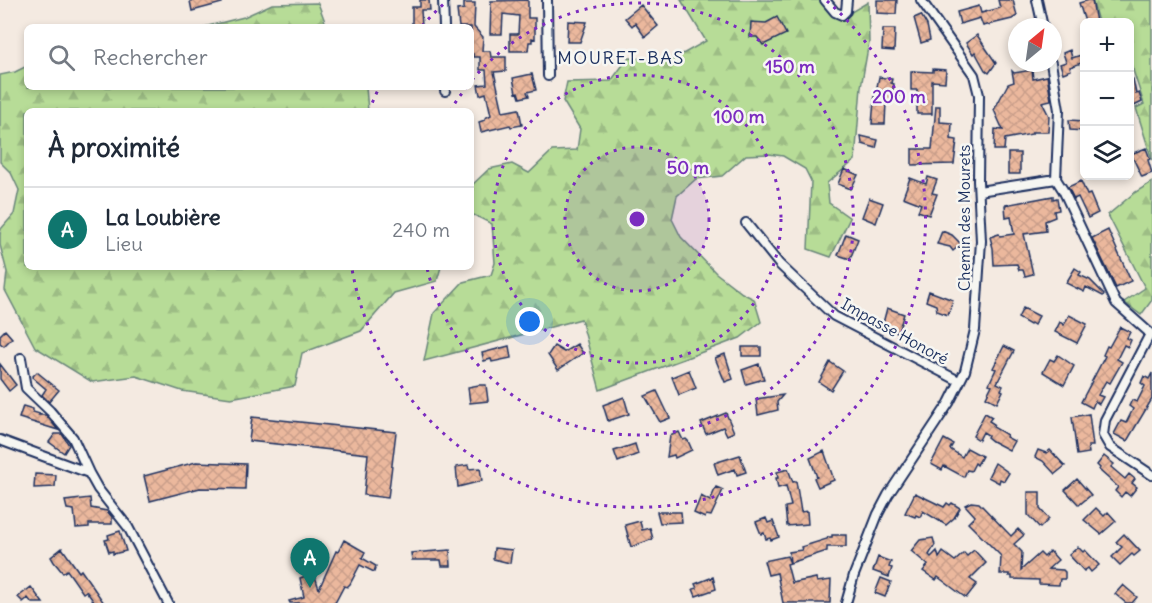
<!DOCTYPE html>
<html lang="fr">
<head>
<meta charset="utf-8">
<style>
  :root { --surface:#fff; --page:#f2f2f3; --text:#1f2937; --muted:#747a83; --line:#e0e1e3; --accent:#0f766e }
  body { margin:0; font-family:Delius,sans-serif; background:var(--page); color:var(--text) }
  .controls { position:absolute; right:18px; top:18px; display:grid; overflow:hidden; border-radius:9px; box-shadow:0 3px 9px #0003 }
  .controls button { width:54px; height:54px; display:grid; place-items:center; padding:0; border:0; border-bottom:2px solid var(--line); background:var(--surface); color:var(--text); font:30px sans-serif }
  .compass { position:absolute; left:1008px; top:18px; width:54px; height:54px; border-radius:50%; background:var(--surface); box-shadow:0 3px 9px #0003; rotate:29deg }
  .you { position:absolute; left:530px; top:322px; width:21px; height:21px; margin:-15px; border:4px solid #fff; border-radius:50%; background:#1a73e8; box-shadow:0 0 0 9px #1a73e833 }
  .badge { display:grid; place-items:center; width:39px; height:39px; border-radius:50%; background:var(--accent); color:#fff; font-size:20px; font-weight:700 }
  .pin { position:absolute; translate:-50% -50px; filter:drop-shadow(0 2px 3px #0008) }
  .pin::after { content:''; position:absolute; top:32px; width:21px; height:18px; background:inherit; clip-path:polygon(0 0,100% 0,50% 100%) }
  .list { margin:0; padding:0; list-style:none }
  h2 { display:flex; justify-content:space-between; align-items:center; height:78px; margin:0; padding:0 24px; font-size:26px }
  h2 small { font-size:20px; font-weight:400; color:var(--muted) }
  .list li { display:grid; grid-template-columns:39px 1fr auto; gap:18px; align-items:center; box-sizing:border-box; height:84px; padding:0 24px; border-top:2px solid var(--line) }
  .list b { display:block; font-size:22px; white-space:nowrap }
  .list p { margin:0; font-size:20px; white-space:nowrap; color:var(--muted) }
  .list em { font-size:20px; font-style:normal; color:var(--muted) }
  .icon { flex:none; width:33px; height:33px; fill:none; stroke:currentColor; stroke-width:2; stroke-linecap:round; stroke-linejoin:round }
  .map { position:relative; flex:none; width:1152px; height:603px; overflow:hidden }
  .search { position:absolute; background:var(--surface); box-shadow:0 3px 9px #0003; left:24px; top:24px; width:450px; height:66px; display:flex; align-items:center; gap:15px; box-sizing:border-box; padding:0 21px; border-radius:9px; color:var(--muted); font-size:22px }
  .panel { position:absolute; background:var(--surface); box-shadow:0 3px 9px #0003; left:24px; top:108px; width:450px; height:162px; border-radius:9px }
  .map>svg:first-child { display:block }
  .forest { fill:url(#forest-firs); stroke:#69867a; stroke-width:1.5 }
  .building { fill:url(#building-cross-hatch); stroke:#1b2f5e; stroke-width:1.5 }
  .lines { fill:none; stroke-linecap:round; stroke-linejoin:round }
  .minor-casing { stroke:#1b2f5e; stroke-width:12 }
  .minor { stroke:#f6f6f2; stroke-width:8 }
  .ring { fill:none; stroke:#7b2cbf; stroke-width:3; stroke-dasharray:3 6 }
  .labels { text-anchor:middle; stroke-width:5; stroke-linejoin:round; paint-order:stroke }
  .street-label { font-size:16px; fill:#1b2f5e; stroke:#f6f6f2 }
  .neighbourhood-label { font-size:18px; letter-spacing:1.5px; fill:#1b2f5e; stroke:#f6f6f2 }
  .centre { fill:#7b2cbf; stroke:#f6f6f2; stroke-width:3 }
  .ring-label { font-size:18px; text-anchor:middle; font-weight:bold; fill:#7b2cbf; stroke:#f6f6f2; stroke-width:5; stroke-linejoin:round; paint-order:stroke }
</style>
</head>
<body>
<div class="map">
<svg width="1152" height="603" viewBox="0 0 1152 603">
  <defs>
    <pattern id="forest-firs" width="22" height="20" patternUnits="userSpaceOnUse" patternTransform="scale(1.5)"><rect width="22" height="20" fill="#b7dc97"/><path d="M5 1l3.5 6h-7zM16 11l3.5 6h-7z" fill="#9dbd85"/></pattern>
    <pattern id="building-cross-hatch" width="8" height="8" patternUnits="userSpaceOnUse" patternTransform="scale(1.5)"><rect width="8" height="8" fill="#ebb89d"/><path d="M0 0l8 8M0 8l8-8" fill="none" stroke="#c99e8a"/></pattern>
  </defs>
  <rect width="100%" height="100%" fill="#f4eae1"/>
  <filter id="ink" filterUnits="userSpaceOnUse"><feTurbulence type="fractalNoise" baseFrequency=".0167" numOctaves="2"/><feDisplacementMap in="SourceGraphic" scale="12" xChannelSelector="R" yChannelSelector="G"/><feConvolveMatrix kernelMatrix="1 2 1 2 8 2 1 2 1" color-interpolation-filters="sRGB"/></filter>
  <g filter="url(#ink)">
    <path class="forest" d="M681,0H832L843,17L868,2L869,42L861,87L855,160L827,183L829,203L850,218L831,257L808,249L811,181L805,169L783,156L769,154L746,155L722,176L696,179L677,196L672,219L681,237L716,273L742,293L754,299L761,322L740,338L600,390L581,319L424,361L434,313L463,282L491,275L495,263L492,224L474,215L471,217V186L489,169L512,164L529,173L552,151L577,150L580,129L563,101L567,82L611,81L628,58L672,60L706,41Z
      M1092,0H1152V160L1136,108L1144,104L1130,61V22H1098Z
      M318,3L327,27H204L244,17L272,4Z
      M27,66V87H366L368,111H27V267H441L437,281L394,293L361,331L302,353L295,386L231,398L182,391L136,376L92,382L35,347L5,290L7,272L0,245V235L1,229L14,214L19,190L11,173L0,162V75L15,72Z
      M1152,182V300L1141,315L1124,302L1145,288L1108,215L1134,193Z"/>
    <path class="building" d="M195,0H222V3L192,11L190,1Z
      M420,0H429L430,10H421L422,27H412V7H420Z
      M528,0V18H535V39L532,38V42H529L528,51H510V34H518L519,16L503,14L502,34H490L491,1Z
      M877,0H897L896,14L877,13Z
      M998,0H1013L1017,16L1012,19L983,26L980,18L960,24L957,12L979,6L981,13L1000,8Z
      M1089,0H1092L1096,22H1085L1079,3Z
      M464,3H475L474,27L483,37L482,51H490L491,57H506V71L494,72L503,112L519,109L522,125L511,127L510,125L481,132L479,122L485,120V118L491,115L486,93L480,95L478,85L487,84L486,70H480V57H473V54H471V27H459L457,10L464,9Z
      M641,5L658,26L645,37L635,23L632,26L625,18Z
      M921,15L927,25L930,40L921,43L914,18Z
      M777,17L786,34L763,45L757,37H750L751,22L766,23Z
      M568,21L587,22L580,42H567Z
      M883,29H895L894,51L882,50Z
      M977,35L996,63L989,73L985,70L975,52L973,54L966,43Z
      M1070,50L1072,58L1084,54V62L1070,67L1071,70L1063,73L1060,64L1066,62L1063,53Z
      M933,69L946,70L945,82L932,81V114H917V90H911V71L933,72Z
      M1032,70L1033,79L1047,76L1051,100L1042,102L1049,116L1048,132H1032V134L1005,139L1004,150H994L995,129L1003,130L994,110L1008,84L1014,82L1012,71L1014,73Z
      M532,74L536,90L527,92L529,96L520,98L518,92L516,93L513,78Z
      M879,77L892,79L891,83L894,84L890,103L886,102L885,124H872L874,101Z
      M1130,79H1133L1136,94L1139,93L1142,102L1130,108Z
      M936,106H940V122L952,123L951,139L957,140L954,164L912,165V149H932Z
      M1069,120L1084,121V131L1070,130Z
      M861,136L878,140L876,148L862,144Z
      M1146,148L1150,159L1148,160L1152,173L1142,177L1131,154Z
      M1008,153H1020V174H1008Z
      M844,169L858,175L851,189L838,184Z
      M928,177L937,180L932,193L937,194L929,215L918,211L921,204L903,197L910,178L926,184Z
      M1081,181L1087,195L1090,194L1098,213L1088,218L1078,197L1074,199L1068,187Z
      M1053,196V199L1057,198L1059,210L1054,211L1055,217L1045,221L1046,231L1024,234L1033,274L1025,276L1023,270H1019L1017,264L994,265L993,248L990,237L999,234L1000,236L1014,234L1011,217L1006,218L1005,205Z
      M869,198L883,203L876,223L862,217Z
      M1108,230L1131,281L1116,288L1092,238Z
      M942,231L952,235L961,244L953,251L950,247L937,244Z
      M846,234L858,239L850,259L838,255Z
      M1075,268L1081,272L1079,275L1090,280L1104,294L1103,296L1086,287L1084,292L1066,283Z
      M929,291L953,300L948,315L937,311L936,305L926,301Z
      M887,308L904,314L898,332L882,327Z
      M1023,308L1039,316L1034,325L1031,323L1030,325L1018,318Z
      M1069,315L1087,324L1077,343L1055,332L1060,322L1064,325Z
      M1120,327L1130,332L1127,338L1131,340L1128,347L1124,345L1117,359L1122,362L1110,383L1106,381L1098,395L1103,397L1099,404L1095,401L1092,408L1081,402L1105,356L1103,355L1107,346L1109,347Z
      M5,330L12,338L4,346L0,343V335Z
      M577,344L583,353L558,370L548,355L554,346L564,352Z
      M509,346L511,358L492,362L491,359L484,361L482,353Z
      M1004,346L1014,351L997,383L1003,386L1001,390L1003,391L997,403L986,397L992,385L989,384L996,369L993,368Z
      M742,347H761V356H742Z
      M725,354L733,379L725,382L715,358Z
      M1058,355L1074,366L1064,385L1043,372L1050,359L1054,361Z
      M830,362L843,371L831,390L819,382Z
      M0,364L16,385L9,391L0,379Z
      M759,364L764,379L746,384L742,370Z
      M689,370L696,388L679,395L672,377Z
      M37,372L59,390L49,402L42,395L46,389L32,377Z
      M1152,373V399L1127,441L1114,434L1121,421L1126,423L1133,409L1129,406L1132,400L1137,402L1145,386L1141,383L1144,376L1149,379Z
      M479,385H486L488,401L470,403L468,387Z
      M657,391L670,418L660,422L645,396Z
      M783,395L777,402L778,410L758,415L756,399Z
      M624,397L629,414L608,421L603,405Z
      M23,406L33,409V412L40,414L39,415H46L58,430L19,418Z
      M726,413L734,432L727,435L723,427L706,434L701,423Z
      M985,413L992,417L989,421L994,424L993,427L1007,435L1006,437L1014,441L1009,450L992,441L987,437L988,435L983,432L979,440L973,436Z
      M1089,414L1093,446H1088L1089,453L1077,455L1072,417Z
      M252,417L396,432L388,498L364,495L368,454L249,441Z
      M679,432L683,440L686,439L688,441L692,450L675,458L674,455L667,457L670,436Z
      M55,434H62L69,445L64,453L49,442Z
      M944,439L953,444L950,449L962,457L967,448L982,456L977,465L975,463L971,471L967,470L964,477L944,466L942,470L931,464Z
      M635,444L638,454L618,462L614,451Z
      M1038,450L1046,453L1050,450L1065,466L1055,474L1043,461L1035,457Z
      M824,451L834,480L818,487L814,478L817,477L810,458Z
      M740,455L746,472L737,475L735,469L718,475L714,463Z
      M1104,456L1114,464L1111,467L1125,479L1129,474L1135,479L1132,483L1137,487L1130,496L1125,492L1121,497L1115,491L1118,487L1099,470L1100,468L1097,465Z
      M196,462L246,464L245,489L200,488L150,501L144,476Z
      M995,463L1009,473L1004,481L1000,479L999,483L988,477Z
      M468,465L469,469L480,468L482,481L458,487L456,467Z
      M788,469L793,482L796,481L801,512L807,511L808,524L787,526L785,507L791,506L786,486L778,488L776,478H778L777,472Z
      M35,474L56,475L55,487L34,488Z
      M1077,479L1091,495L1079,505L1065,490Z
      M716,487L723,490L711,516L706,515L705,518L694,513L701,496L710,501Z
      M1028,492H1040V509L1049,519L1040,528L1028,515Z
      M915,493L944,507L947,503L950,505L952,503L960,508L954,518L946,525L923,511L920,517L916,515L915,517L905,513Z
      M90,498L91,508L107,511L112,517V524H89V527L76,528L74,510L67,509L65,501Z
      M971,502L979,503L1011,536L1018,529L1024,535L1014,544L1022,552L1021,570L1040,553L1044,557L1050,551L1058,560L1048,569L1063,570L1065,572V579H1060L1059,585L1039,584V580L1012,579V576H1009V574H1000L1001,556L968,523L975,516L965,505Z
      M1096,508L1104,516L1108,512L1116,521L1101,534L1084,520Z
      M657,512H681L682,522L660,523Z
      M766,518L768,523L773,521L779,537L771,540L770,538L766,539L764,533L761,534L756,522Z
      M640,521L642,530L650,528L653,539L631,547L625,525Z
      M120,531L126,551L113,554V551L109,552L105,540L109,539L108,535Z
      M1124,534L1140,551L1134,556L1132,554L1120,565L1112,557L1122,547L1116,542Z
      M832,535H846V547H827V551L787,564L792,583L816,578L817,582L831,580L830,603H783L777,573L768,575L764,561L787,556L790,563L789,552L802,550L801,547L827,539L828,537H832Z
      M933,538L935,545L929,555L931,557L937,551L939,558L943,552L955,561L964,553L967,556L974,550L986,563L970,579L977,584L966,598L938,577L936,580L923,571L928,565L911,551L920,540Z
      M344,540L365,552L362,558L376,566L374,572L360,565L350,584L347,587L344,586L335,603H290L289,601L304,597L300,578L314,573L319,589L336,551L338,552Z
      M1078,547L1083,552L1085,550L1099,565L1091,572L1088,568L1084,571L1069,555Z
      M62,548L79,572L81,570L104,603H95L86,591L83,593L67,570L63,573L54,562L51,557Z
      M494,548L512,550L510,563L493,559Z
      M450,550L451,566H442L441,560H412L411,553Z
      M878,557L891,562L889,567L892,568L889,577L873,571Z
      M713,577L716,589L696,596L693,589L697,588L695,584Z
      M881,578L891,582L885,597L875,593Z
      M1123,585L1137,597L1132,603H1126L1115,594Z
      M31,587L43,603H32L28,598L23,602L18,597Z"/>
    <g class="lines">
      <g class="minor-casing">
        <path id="minor" d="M443,0L444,27
          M547,0L548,76
          M825,0L835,12L842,15L846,11L847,0
          M1037,0L1043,27
          M1051,63L1059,110L1056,179
          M445,87V91
          M979,191L1056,179L1063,190L1116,303L1152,335
          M746,223L779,264L834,316L959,381
          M1150,334L1105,420L1103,435L1110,447L1152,475
          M21,358L26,388L50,411L73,438L89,473
          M0,440L89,473L98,489L128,527L168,603
          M846,603L854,575L878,514L888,495L949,403L965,371L975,330L981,241L978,181L979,95L974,75L921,0"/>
      </g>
      <use href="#minor" class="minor"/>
    </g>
  </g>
  <circle cx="637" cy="219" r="72" fill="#7b2cbf" fill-opacity=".12"/>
  <g class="ring">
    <circle cx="637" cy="219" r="72"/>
    <circle cx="637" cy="219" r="144"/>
    <path d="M450 111A216 216 0 0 1 466 88M472 80A216 216 0 1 1 427 268"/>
    <path d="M369 111A289 289 0 0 1 379 88M422 26A289 289 0 0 1 447 1M827 1A289 289 0 1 1 352 269"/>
  </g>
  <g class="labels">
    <g class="street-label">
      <text transform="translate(964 218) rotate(-90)" y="6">Chemin des Mourets</text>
      <text transform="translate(895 331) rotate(29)" y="6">Impasse Honoré</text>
    </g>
    <g class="neighbourhood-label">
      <text x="621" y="64">MOURET-BAS</text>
    </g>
  </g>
  <circle cx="637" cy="219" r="9" class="centre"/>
  <g class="ring-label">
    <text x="790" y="73">150 m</text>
    <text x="899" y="103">200 m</text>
    <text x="739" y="123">100 m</text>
    <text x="688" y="174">50 m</text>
  </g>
</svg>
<div class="controls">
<button>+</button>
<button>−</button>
<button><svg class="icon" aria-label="layers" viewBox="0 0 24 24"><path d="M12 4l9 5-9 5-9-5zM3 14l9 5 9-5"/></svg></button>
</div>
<svg class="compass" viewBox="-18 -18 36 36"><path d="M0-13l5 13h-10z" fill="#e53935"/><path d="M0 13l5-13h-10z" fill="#747a83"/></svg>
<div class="you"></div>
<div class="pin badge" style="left:310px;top:588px">A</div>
<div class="search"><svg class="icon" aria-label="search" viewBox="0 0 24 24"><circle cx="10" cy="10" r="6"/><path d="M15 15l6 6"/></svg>Rechercher</div>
<section class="panel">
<h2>À proximité<small></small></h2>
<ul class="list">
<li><span class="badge">A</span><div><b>La Loubière</b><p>Lieu</p></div><em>240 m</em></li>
</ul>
</section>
</div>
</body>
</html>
